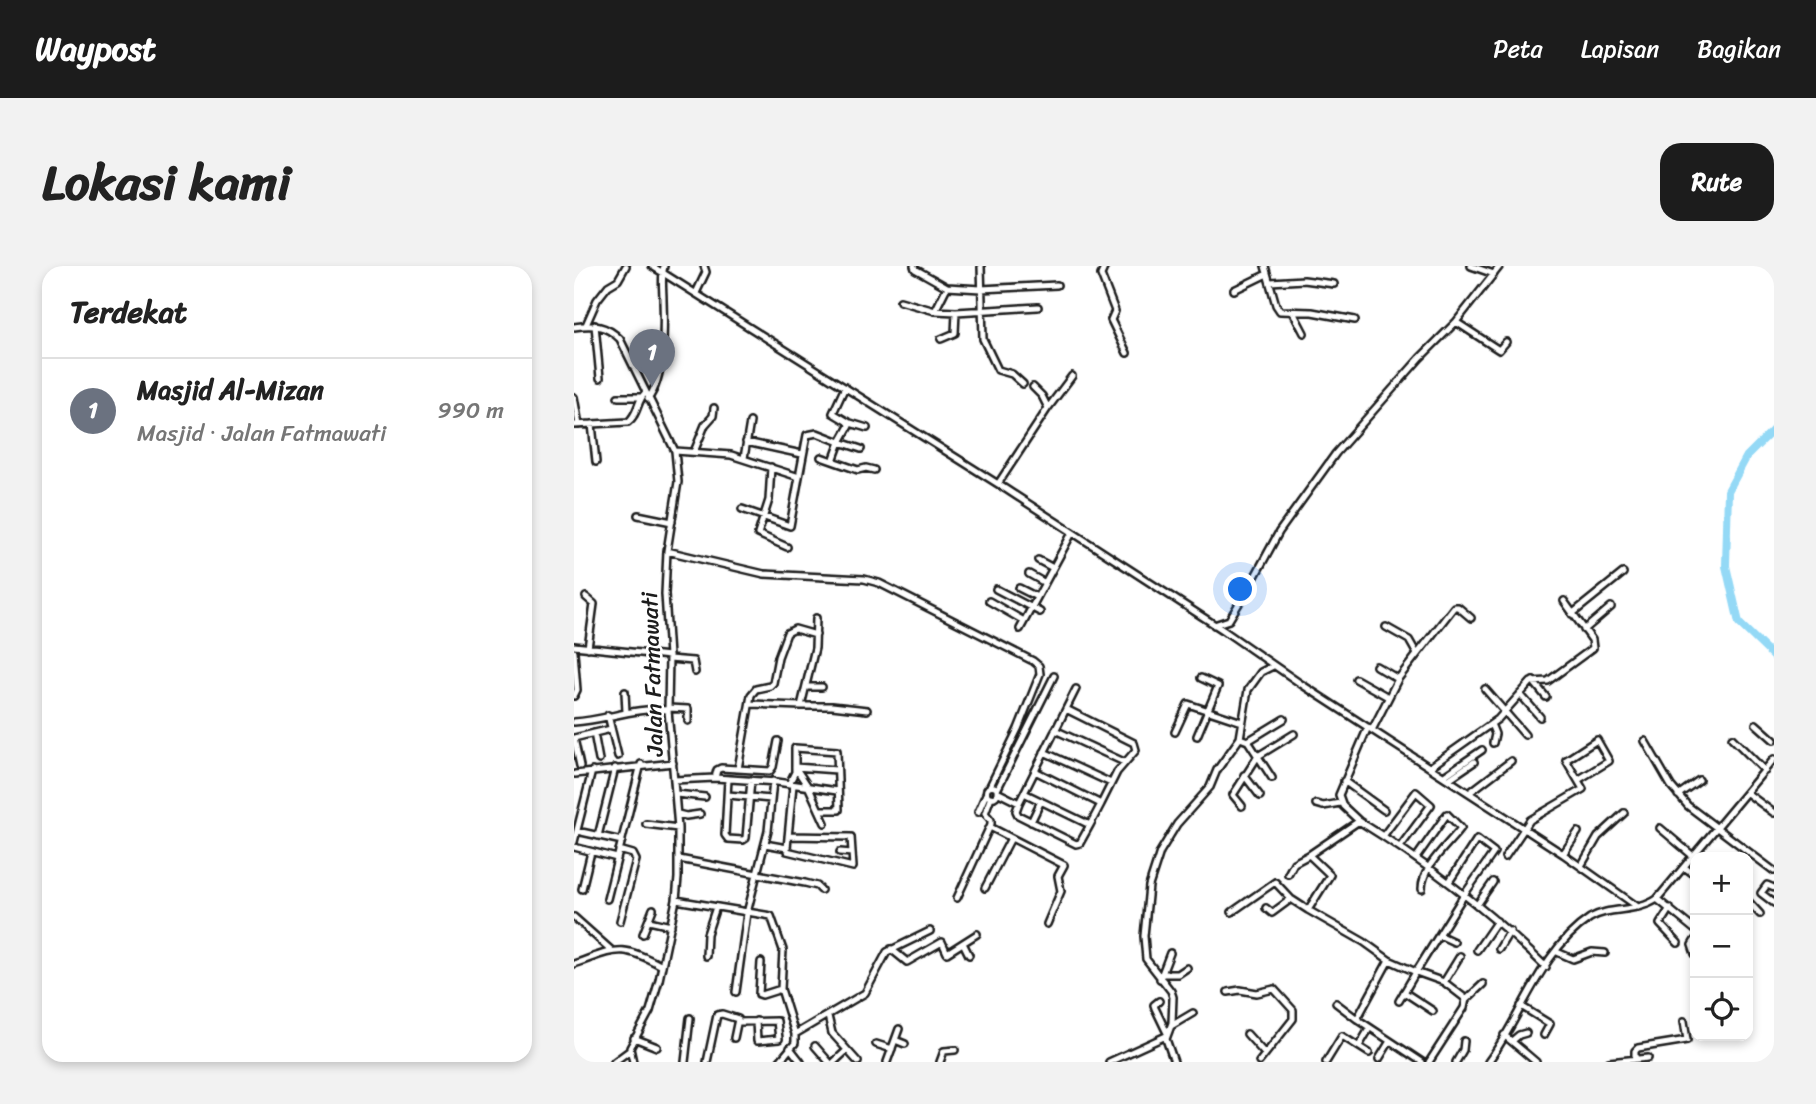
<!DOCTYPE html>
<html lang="id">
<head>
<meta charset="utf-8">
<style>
  :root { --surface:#fff; --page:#f2f2f2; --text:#222; --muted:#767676; --line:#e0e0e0; --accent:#1c1c1c }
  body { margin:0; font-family:Sriracha,sans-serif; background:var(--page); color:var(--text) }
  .controls { position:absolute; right:21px; bottom:21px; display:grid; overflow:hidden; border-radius:14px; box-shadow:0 4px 10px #0003 }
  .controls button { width:63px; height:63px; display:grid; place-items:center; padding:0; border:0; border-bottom:2px solid var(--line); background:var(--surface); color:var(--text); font:35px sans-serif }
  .you { position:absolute; left:667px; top:324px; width:24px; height:24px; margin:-18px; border:5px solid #fff; border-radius:50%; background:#1a73e8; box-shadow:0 0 0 10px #1a73e833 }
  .badge { display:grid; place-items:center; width:46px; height:46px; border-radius:50%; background:var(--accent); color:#fff; font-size:23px; font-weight:700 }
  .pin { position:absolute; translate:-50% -58px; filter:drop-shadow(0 2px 4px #0008) }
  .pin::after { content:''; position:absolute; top:37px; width:24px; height:21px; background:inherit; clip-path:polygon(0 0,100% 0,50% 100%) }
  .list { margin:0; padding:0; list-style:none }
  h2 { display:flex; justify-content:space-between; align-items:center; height:91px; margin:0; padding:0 28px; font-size:30px }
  h2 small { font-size:23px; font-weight:400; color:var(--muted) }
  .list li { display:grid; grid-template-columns:46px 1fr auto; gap:21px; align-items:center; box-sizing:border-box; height:105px; padding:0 28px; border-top:2px solid var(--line) }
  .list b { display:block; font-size:26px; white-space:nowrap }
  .list p { margin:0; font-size:23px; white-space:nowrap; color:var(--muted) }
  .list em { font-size:23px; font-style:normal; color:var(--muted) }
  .icon { flex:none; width:38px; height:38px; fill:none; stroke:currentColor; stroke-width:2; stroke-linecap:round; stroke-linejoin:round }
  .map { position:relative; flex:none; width:1200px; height:796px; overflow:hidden; border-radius:21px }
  header { display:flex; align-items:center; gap:42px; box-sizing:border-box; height:98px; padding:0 35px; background:var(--accent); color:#fff }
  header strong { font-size:33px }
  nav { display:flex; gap:38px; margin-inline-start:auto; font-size:24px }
  .intro { display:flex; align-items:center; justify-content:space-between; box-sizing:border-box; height:168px; padding:0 42px }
  h1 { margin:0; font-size:49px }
  .button { padding:18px 32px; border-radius:21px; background:var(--accent); color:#fff; font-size:24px; font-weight:700 }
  main { display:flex; gap:42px; padding:0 42px }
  aside { flex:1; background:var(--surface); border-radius:21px; box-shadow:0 4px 10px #0003 }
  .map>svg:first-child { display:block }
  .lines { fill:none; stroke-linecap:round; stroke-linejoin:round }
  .river { stroke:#94d9f6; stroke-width:8 }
  .minor-casing { stroke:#1c1c1c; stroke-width:10 }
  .minor { stroke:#fff; stroke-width:5 }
  .labels { text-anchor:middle; stroke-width:5; stroke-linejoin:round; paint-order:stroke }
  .street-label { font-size:23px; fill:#1c1c1c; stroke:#fff }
</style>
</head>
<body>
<header>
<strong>Waypost</strong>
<nav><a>Peta</a><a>Lapisan</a><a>Bagikan</a></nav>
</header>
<div class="intro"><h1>Lokasi kami</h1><a class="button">Rute</a></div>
<main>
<aside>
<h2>Terdekat<small></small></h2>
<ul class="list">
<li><span class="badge" style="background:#6b7280">1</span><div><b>Masjid Al-Mizan</b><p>Masjid · Jalan Fatmawati</p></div><em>990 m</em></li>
</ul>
</aside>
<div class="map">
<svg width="1200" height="796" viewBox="0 0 1200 796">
  <rect width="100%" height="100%" fill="#fff"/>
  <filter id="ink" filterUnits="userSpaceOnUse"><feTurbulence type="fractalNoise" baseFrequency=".0143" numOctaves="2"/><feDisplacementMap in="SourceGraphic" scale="14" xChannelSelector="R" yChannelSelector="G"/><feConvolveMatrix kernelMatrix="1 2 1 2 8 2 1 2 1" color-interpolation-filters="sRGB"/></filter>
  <g filter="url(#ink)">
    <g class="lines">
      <path class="river" d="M1200,163L1173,190L1154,225L1152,300L1165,357L1200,391"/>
      <g class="minor-casing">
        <path id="minor" d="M78,0L424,218L649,364L727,418L989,588L1064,641
          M340,0L341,3L373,21L407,23L483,19
          M407,0L409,73L424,104L438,108L449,118
          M531,0L527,9L541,45L537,54L553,87
          M691,0L702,39L706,45L738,46L781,54
          M897,0L920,8
          M696,16L730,14L760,18
          M660,24L693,8
          M122,27L132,6L130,0
          M326,35L361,45L382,46L464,41
          M361,45L373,21
          M719,46L730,67
          M882,56L925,84L932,76
          M12,59L23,34L34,20L44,14L52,0
          M21,59L26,112
          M0,61C19,58 32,59 46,73L101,185L104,216L93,285L91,328L95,390L94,444L104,562V612L102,634L85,714L76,745L56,782L59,796
          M367,73L381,67L382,46
          M0,131L5,159
          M44,131H67
          M74,133C91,112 90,61 89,34C89,23 87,11 90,0
          M474,142L498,110
          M273,156L293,162
          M18,158L22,196
          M0,159L54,156C64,149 63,135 71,127
          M172,176L228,188
          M101,185L157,189L225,211L216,260L168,243
          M120,186L131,159L139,150L140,142
          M247,191L284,204L292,202L300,204
          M170,192L176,156
          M259,195L266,176L287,183
          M197,201L195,234L184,268L213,281
          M225,211L233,169L243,167L266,176L275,160L274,156L259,147L271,121
          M424,218L474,142L468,130L459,121
          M64,249L98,256
          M93,285L190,308L290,313L305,317L459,395L465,400L466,408L444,463L416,520
          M464,294L479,302
          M455,308L471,317
          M445,322L463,331
          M422,323L466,346
          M12,331L20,338L14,382
          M415,335L450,355
          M998,348L1049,307
          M640,359L655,354L678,316L705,266L762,187L846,92L882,56L926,0
          M812,361L835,374L843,388
          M446,363L498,267
          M1010,364L1037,341
          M0,380L95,390
          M0,386L3,424L0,430
          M95,393L119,395L121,406
          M802,400L824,413
          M782,413L814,431
          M959,415L972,431
          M232,421H248
          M911,423L951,469
          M51,426L52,446
          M946,428L966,451
          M176,438L227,440L241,382L242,352
          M227,440H258L293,444
          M94,442L114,443V455
          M34,449L44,490
          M0,456C33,454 60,441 94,444
          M917,458L921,468L919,477
          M1182,458L1200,474
          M481,464L550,496
          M798,464L824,413L880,341H884L897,352
          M601,466L614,438L668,456
          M20,467L25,494
          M623,470L644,420L627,412
          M0,472L37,463
          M0,472L6,500
          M666,472L674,475L698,512
          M1158,472L1191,505
          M674,475L710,453
          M1071,475L1097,520L1114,540L1200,605
          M470,486L537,517
          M856,501L924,453L957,416L974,415L1019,382L1018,374L990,335
          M164,503L177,429L182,423L196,420L199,417L204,391L213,367L221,363L242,369
          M461,505L527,538L543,506L562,484L560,477L492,443
          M1,508L99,497
          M670,509L686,530
          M870,510L908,484
          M141,512L143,504L147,502L196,505L199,501L204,475
          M154,513L151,569L154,573L169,574L172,572L177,514
          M875,513L900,496
          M100,514L141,512L203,516L263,525
          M770,515L810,544
          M215,518L221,506V482L263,485L265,544H245
          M412.5 526a5.5 5.5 0 1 1 11 0a5.5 5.5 0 1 1-11 0Z
          M423,524L480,410
          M423,526L445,537
          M450,527L516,559L506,577L502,578L444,549L442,545L445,537L502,423
          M895,527L937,495
          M1173,527L1200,547
          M102,528L131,531
          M154,529L197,533
          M1104,529L1125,514
          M742,538L749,540L766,537
          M668,540L659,529L684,490L720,468
          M404,546L412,528
          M104,548L112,550L126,548
          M785,555L769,540L765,529L794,461
          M457,556L467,535
          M251,557L235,522L221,501L263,504
          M72,558L104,562
          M516,559L527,538
          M416,561L490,599L484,610L487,625L473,658
          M1086,562L1119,590
          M3,565L48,575
          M24,570L41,502
          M809,570L842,526L857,539L826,581
          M0,576L18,505
          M191,578L213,582V585L279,601L277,571L214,570
          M0,581L43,592
          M213,582L219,519
          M45,584L59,588L62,594L46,655
          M266,586L278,587
          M989,588L1004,566
          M931,591L956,554L1009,523L992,494L1023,474L1035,495L1004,514
          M842,592L873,548L887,562C874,579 848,600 848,623
          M105,593L231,617L243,620L247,624
          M1007,600L1024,571L1050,547
          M1110,601L1121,609
          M714,608L720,597L735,589
          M411,622L437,572
          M1200,622L1193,619L1187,627L1200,637
          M8,623L17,586
          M383,632L417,558V554L411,547L417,531
          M33,633L67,498
          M1083,633L1121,664
          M102,634L197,650L209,684L207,723L188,729L185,728L187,696
          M1174,635L1186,648
          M903,639L919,616
          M692,642L698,647L717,633
          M1096,642L1086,658L1104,677
          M658,646L701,616L717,633L734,644
          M0,651L37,684
          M75,655L97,660
          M69,668L79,643
          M865,669L880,676
          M1121,674L1118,679L1121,688
          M389,677L395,689
          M317,683L333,696L368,676L373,687L403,668
          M925,683L936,665
          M903,684L923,655
          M983,686L999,693L1018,686L1031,687
          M132,690L133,668L142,641
          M815,694L842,706L890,629L920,586L903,573L875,616
          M0,698C43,683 46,677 88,700
          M588,708H604L613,702
          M586,713L596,687
          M870,716L886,690
          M207,723L221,768L291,727L313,686L356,665
          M162,726L173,647L194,565L199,515
          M654,726L666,724L683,727L700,723L719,744V753L685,796
          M830,726L859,745
          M892,734L909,718
          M585,735L580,739L581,742L593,767
          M825,735L842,706L870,716L892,733L890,742L855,796
          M762,737L783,753
          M947,740L976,758L970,769
          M254,750L258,767L284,796
          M164,756L202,755H203L205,773L183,775L182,755
          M597,760L619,747
          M673,768L691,788
          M930,769L962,796
          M60,772L83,781
          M321,774L331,778
          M938,775L945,769L952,767
          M302,778L318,783
          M241,780L255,796
          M785,780L795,763
          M216,782L227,796
          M1061,792V785L1064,782L1113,774L1110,755
          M805,793L816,775
          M40,796L55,785
          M111,796L116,752
          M133,796L143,749L148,748L164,753L160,772
          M205,796L221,777V768
          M260,796L273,784
          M313,796L325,763
          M366,796L370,785L381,784
          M535,796L592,770
          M600,796L592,773L598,757L599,731L597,725L572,693L570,670L575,620L586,586L603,558L636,521L643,504L666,472L674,424L687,406L699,400
          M752,796L768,770L795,787
          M848,796L783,753L815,694L790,676L734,644L756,609L735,589L785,555C853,597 915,645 972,701
          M882,796L889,784L890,775
          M914,796C948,751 966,685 1016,652C1036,640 1063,647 1083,633L1200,493
          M1035,796L1074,792"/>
      </g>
      <use href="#minor" class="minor"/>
    </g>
  </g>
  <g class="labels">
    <g class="street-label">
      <text transform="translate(78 408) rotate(-92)" y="8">Jalan Fatmawati</text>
    </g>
  </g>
</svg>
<div class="controls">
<button>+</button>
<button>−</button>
<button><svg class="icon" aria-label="locate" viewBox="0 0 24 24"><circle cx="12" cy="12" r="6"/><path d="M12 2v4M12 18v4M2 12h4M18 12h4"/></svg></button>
</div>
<div class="you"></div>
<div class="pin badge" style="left:78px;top:121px;background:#6b7280">1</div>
</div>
</main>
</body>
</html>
